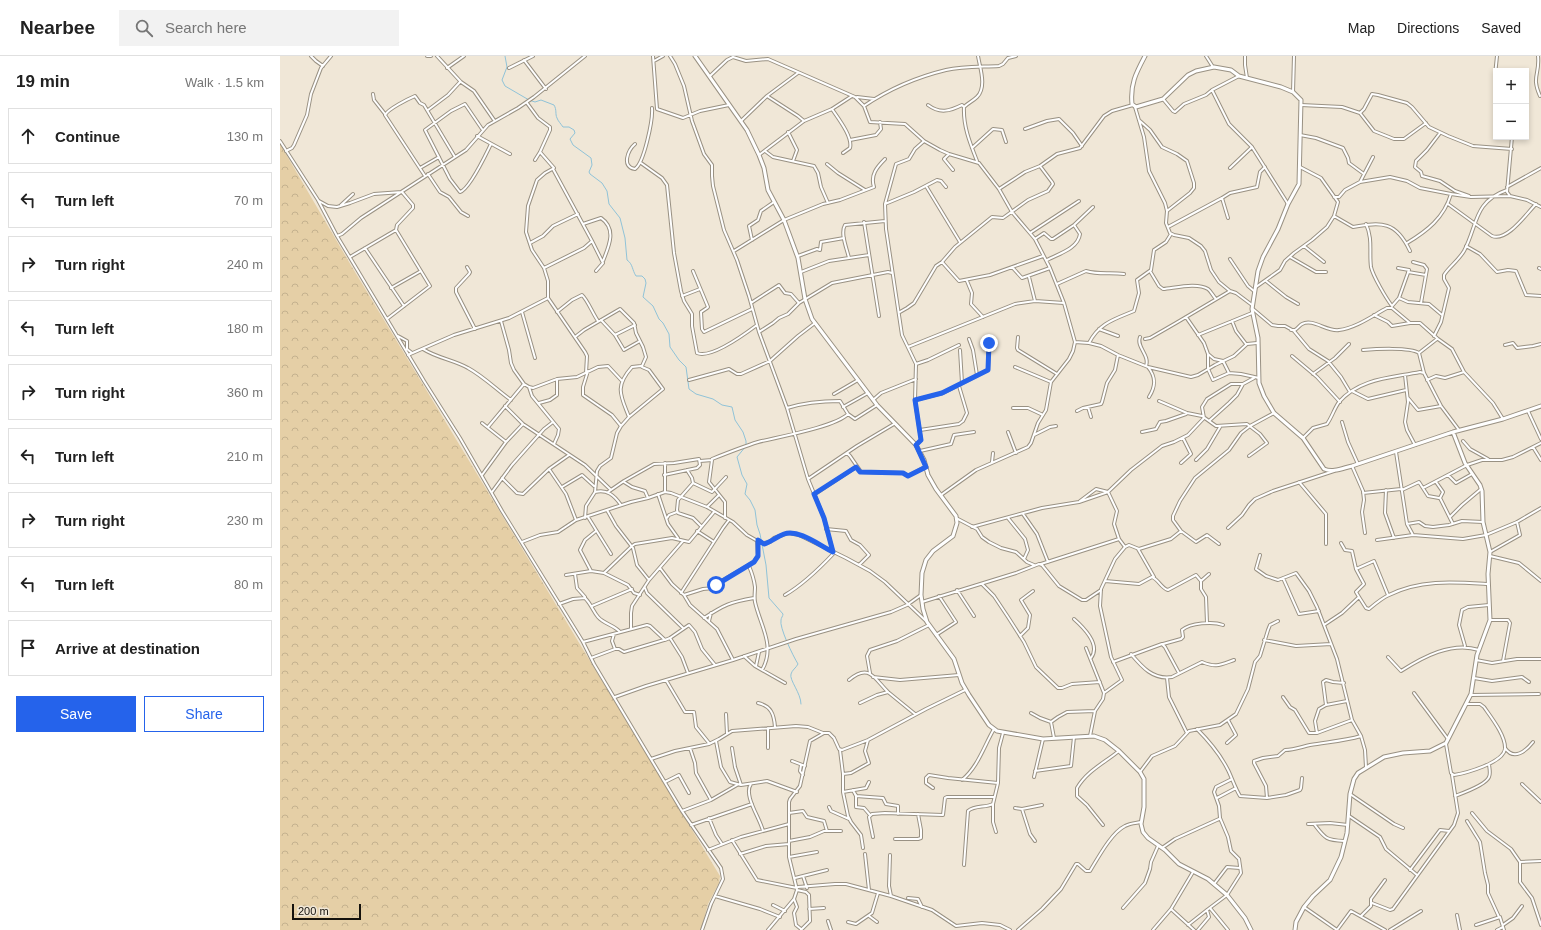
<!DOCTYPE html>
<html lang="en">
<head>
<meta charset="utf-8">
<style>
  :root { --surface:#fff; --page:#f2f2f2; --text:#222; --muted:#767676; --line:#e0e0e0; --accent:#2563eb }
  body { margin:0; font-family:Helvetica,sans-serif; background:var(--page); color:var(--text) }
  .controls { position:absolute; right:12px; top:12px; display:grid; overflow:hidden; border-radius:0px; box-shadow:0 2px 6px #0003 }
  .controls button { width:36px; height:36px; display:grid; place-items:center; padding:0; border:0; border-bottom:1px solid var(--line); background:var(--surface); color:var(--text); font:20px sans-serif }
  .scale { position:absolute; left:12px; bottom:10px; width:69px; box-sizing:border-box; padding-left:4px; border:2px solid #15120d; border-top:0; font-size:11px; line-height:14px; white-space:nowrap; color:#15120d; -webkit-text-stroke:3px #f0e7d7; paint-order:stroke }
  .stop { position:absolute; width:12px; height:12px; margin:-9px; border:3px solid #2563eb; border-radius:50%; background:#fff }
  .stop.end { background:#2563eb; border-color:#fff; box-shadow:0 1px 4px #0008 }
  .list { margin:0; padding:0; list-style:none }
  h2 { display:flex; justify-content:space-between; align-items:center; height:52px; margin:0; padding:0 16px; font-size:17px }
  h2 small { font-size:13px; font-weight:400; color:var(--muted) }
  .list li { display:grid; grid-template-columns:26px 1fr auto; gap:12px; align-items:center; box-sizing:border-box; height:56px; margin:0 8px 8px; padding:0 8px; border:1px solid var(--line); border-radius:0px }
  .list b { display:block; font-size:15px; white-space:nowrap }
  .list em { font-size:13px; font-style:normal; color:var(--muted) }
  .actions { display:flex; gap:8px; padding:12px 16px }
  .actions a { flex:1; padding:9px 0; border:1px solid var(--accent); border-radius:0px; text-align:center; font-size:14px; color:var(--accent) }
  .actions .main { background:var(--accent); color:#fff }
  .icon { flex:none; width:22px; height:22px; fill:none; stroke:currentColor; stroke-width:2; stroke-linecap:round; stroke-linejoin:round }
  .map { position:relative; flex:none; width:1261px; height:874px; overflow:hidden }
  header { display:flex; align-items:center; gap:24px; box-sizing:border-box; height:56px; padding:0 20px; background:var(--surface); border-bottom:1px solid var(--line) }
  header strong { font-size:19px }
  nav { display:flex; gap:22px; margin-inline-start:auto; font-size:14px }
  .search { width:280px; height:36px; background:var(--page); display:flex; align-items:center; gap:10px; box-sizing:border-box; padding:0 14px; border-radius:0px; color:var(--muted); font-size:15px }
  main { display:flex }
  aside { flex:1; background:var(--surface) }
  .map>svg:first-child { display:block }
  .forest { fill:url(#forest-crowns) }
  .lines { fill:none; stroke-linecap:round; stroke-linejoin:round }
  .stream { stroke:#90c3d8; stroke-width:1 }
  .street-casing { stroke:#999183; stroke-width:4 }
  .secondary-casing { stroke:#999183; stroke-width:5 }
  .street { stroke:#fff; stroke-width:2 }
  .secondary { stroke:#fff; stroke-width:3 }
  .route { stroke:#2563eb; stroke-width:5 }
</style>
</head>
<body>
<header>
<strong>Nearbee</strong>
<div class="search"><svg class="icon" aria-label="search" viewBox="0 0 24 24"><circle cx="10" cy="10" r="6"/><path d="M15 15l6 6"/></svg>Search here</div>
<nav><a>Map</a><a>Directions</a><a>Saved</a></nav>
</header>
<main>
<aside>
<h2>19 min<small>Walk · 1.5 km</small></h2>
<ul class="list">
<li><svg class="icon" aria-label="ahead" viewBox="0 0 24 24"><path d="M12 20V5M6 11l6-6 6 6"/></svg><div><b>Continue</b></div><em>130 m</em></li>
<li><svg class="icon" aria-label="left" viewBox="0 0 24 24"><path d="M17 20v-9H6M10 6l-5 5 5 5"/></svg><div><b>Turn left</b></div><em>70 m</em></li>
<li><svg class="icon" aria-label="right" viewBox="0 0 24 24"><path d="M7 20v-9h11M14 6l5 5-5 5"/></svg><div><b>Turn right</b></div><em>240 m</em></li>
<li><svg class="icon" aria-label="left" viewBox="0 0 24 24"><path d="M17 20v-9H6M10 6l-5 5 5 5"/></svg><div><b>Turn left</b></div><em>180 m</em></li>
<li><svg class="icon" aria-label="right" viewBox="0 0 24 24"><path d="M7 20v-9h11M14 6l5 5-5 5"/></svg><div><b>Turn right</b></div><em>360 m</em></li>
<li><svg class="icon" aria-label="left" viewBox="0 0 24 24"><path d="M17 20v-9H6M10 6l-5 5 5 5"/></svg><div><b>Turn left</b></div><em>210 m</em></li>
<li><svg class="icon" aria-label="right" viewBox="0 0 24 24"><path d="M7 20v-9h11M14 6l5 5-5 5"/></svg><div><b>Turn right</b></div><em>230 m</em></li>
<li><svg class="icon" aria-label="left" viewBox="0 0 24 24"><path d="M17 20v-9H6M10 6l-5 5 5 5"/></svg><div><b>Turn left</b></div><em>80 m</em></li>
<li><svg class="icon" aria-label="arrive" viewBox="0 0 24 24"><path d="M6 21V4h12l-3 4 3 4H6"/></svg><div><b>Arrive at destination</b></div></li>
</ul>
<div class="actions"><a class="main">Save</a><a>Share</a></div>
</aside>
<div class="map">
<svg width="1261" height="874" viewBox="0 0 1261 874">
  <defs>
    <pattern id="forest-crowns" width="20" height="18" patternUnits="userSpaceOnUse"><rect width="20" height="18" fill="#e5cfa6"/><path d="M2 6a3 3 0 1 1 6 0M12 15a3 3 0 1 1 6 0" fill="none" stroke="#c4b18e"/></pattern>
  </defs>
  <rect width="100%" height="100%" fill="#f0e7d7"/>
  <path class="forest" d="M0,88L72,211L440,820L439,827L428,848L421,874H0Z"/>
  <g class="lines">
    <path class="stream" d="M225,0L227,11L222,24L225,30L249,44L255,46L261,44L274,49C277,54 275,58 277,62C278,65 281,68 283,71H289L294,74L295,77L290,83L293,89L311,102L312,109L309,116L310,118L322,127L327,135L329,148L340,162L345,182L347,204C353,208 352,214 356,220H362L365,223L366,227L363,241L373,250L379,263L383,267L389,278L390,291L399,304L406,311L409,333L416,338L433,343L442,349L452,351L455,364L463,376L466,385V390L457,401L462,419L467,428L465,438L470,444L475,454L477,469L480,478L486,509L489,542L503,558C503,560 501,562 501,564C499,571 513,600 518,608C516,612 512,614 511,618C509,624 521,637 521,648"/>
    <g class="street-casing">
      <path id="street" d="M31,0L36,5L43,10
        M147,0H151
        M157,0L181,26L194,35L214,64
        M373,0L377,53L403,62L420,55L449,49
        M390,0L395,8L404,30L412,65L424,98L432,109V120L433,130L444,174L457,204L469,240L479,276L507,352L528,423L544,462L553,496
        M926,0L933,11
        M965,0V9L967,22
        M1258,0C1260,19 1251,20 1260,40
        M244,4L266,33
        M374,5L383,0
        M167,12L184,0
        M229,12L253,0
        M430,20L447,4L453,1L466,5L488,3L575,41L584,50L590,66L625,68L644,85L660,94L669,98L699,107L719,133L732,156L755,183L770,212L784,247L795,286L793,295L789,303L771,326L766,354L758,367L751,387L748,391L696,414L661,439
        M1216,26L1215,19L1217,0
        M932,34L949,68L972,91L1008,148
        M1013,36L1014,0
        M93,38L94,44L105,58
        M487,40L518,60L524,65
        M577,41L594,43
        M883,43L893,55L895,56L904,48L926,39L932,34L959,20
        M247,47L258,62L270,71V74L260,96L274,112L265,117L257,124L248,150L246,176L252,194L264,212L268,225V242L305,296L307,300L306,317
        M648,49C660,58 670,55 682,49L684,51
        M1021,49L1062,51L1080,57L1094,75L1114,83H1124L1146,67
        M584,50C609,33 637,21 666,14C683,10 702,11 719,10L723,8L728,2L736,0
        M855,51L864,81L869,115L885,147L887,155L886,167L890,177L894,179L909,182L921,190L925,195L931,214L939,226L950,235
        M552,53C558,62 573,81 570,92L563,97
        M148,54L168,39L180,26
        M1080,57L1084,53L1092,38L1098,39L1127,47L1132,51L1149,71L1168,80L1193,90L1232,93
        M461,65L487,40L518,17
        M860,65L870,74L882,91L897,98L907,105L914,127V132L910,137L887,155
        M202,73L185,48L171,55L145,74L170,123L180,136C190,133 206,98 211,88
        M745,73L767,65L779,63L793,77L802,90
        M508,76L517,94L513,105
        M1160,77L1147,94L1136,105L1135,111L1141,116L1142,120L1160,125L1175,135L1189,140
        M1020,79L1036,82L1063,92L1068,102L1069,107L1084,118
        M197,80L230,98
        M1232,81L1227,136L1230,140L1247,144L1261,151
        M570,84L596,79L601,73L600,66
        M0,85L38,144L57,180L144,325L180,382L222,455L303,586L314,608L402,755L441,812L443,823L431,848L422,874
        M355,88C348,94 341,111 355,113C364,107 373,64 372,52
        M692,92L713,73L722,74L726,86
        M6,95L12,92L14,89L27,59L31,38L41,12L51,0
        M485,95L493,101L534,110L538,117L541,131L548,147
        M669,98L664,103L673,114
        M479,99L524,65L552,53L572,40
        M255,104L260,96
        M697,105C690,87 683,70 684,51C688,47 693,45 697,41C707,31 700,12 698,0
        M361,107L382,122L387,129L394,197L401,235L404,245L412,258V270L417,297C431,303 465,278 477,269
        M547,108L558,117L585,134
        M140,112L159,101
        M950,112L972,91
        M148,118L160,136L169,141L181,156L188,160
        M145,120L105,59C108,53 128,43 135,40L140,47L144,49L175,101
        M1080,126L1093,101
        M646,130L680,186
        M1227,131L1261,112
        M719,133L745,116L760,110L777,98L800,92L824,60L832,55L853,49
        M1054,141H1059L1065,134L1080,126L1110,121L1127,125L1140,132L1171,138L1191,141L1230,140
        M942,142L950,137L977,131L980,116L985,111
        M39,145L48,150L57,151
        M605,148L634,136L657,124L661,125L666,131
        M1168,148L1212,180C1227,186 1246,158 1256,148
        M61,149L73,138
        M57,151L70,147L94,138L122,136L133,149V152L117,169L116,174L150,230L107,263
        M1054,160L1073,171C1102,166 1116,165 1130,195
        M584,166L599,260
        M303,168L321,162C337,173 329,190 323,205
        M1086,168C1093,183 1089,196 1091,211C1093,220 1106,242 1112,250
        M888,171L942,142L948,162
        M750,177L799,145
        M57,180L62,178L81,162L186,94L208,69L238,52L254,41L305,0
        M755,183L764,177L771,183H773L794,169L813,151
        M472,184L469,170L478,164L481,155L494,146
        M312,185L323,207L316,215
        M250,187L263,180L273,170L298,158
        M1127,187C1147,175 1164,162 1171,138
        M1024,190L1044,206
        M1186,190L1200,198L1217,216L1228,214L1236,215L1246,239L1261,240
        M85,192L124,250
        M454,195L504,164L543,148L560,144L594,131C590,119 597,111 605,103
        M518,200L537,193L540,194L541,186L564,182
        M70,201L116,174
        M1010,201L1036,216H1046
        M569,202C567,193 560,177 565,169L605,165
        M950,203L968,230L974,235
        M767,204C778,198 798,193 800,178L794,169
        M662,206L679,225L710,219L763,200
        M1133,206L1144,209L1147,213L1141,247
        M187,211L190,216L189,218L176,232V236L195,273
        M732,211L742,222L770,212
        M264,212L304,192L312,185L273,113
        M1259,212L1261,213
        M413,215L428,251L427,252L421,256L422,273L424,276L472,253
        M870,215L879,230L883,233C895,232 917,226 928,233C931,235 933,240 936,243
        M521,216L549,205L589,199
        M1128,216L1146,219
        M749,221L755,245
        M687,225L692,237L691,248L703,261
        M986,225L1006,241L1018,248
        M777,228L806,215C819,219 830,216 844,218
        M976,231L1000,214L1005,205L1014,197L1032,184L1047,171L1054,160L1058,146L1041,122L1020,111
        M111,232L141,215
        M402,240L420,233
        M1119,242L1128,246L1149,248L1162,259
        M471,247L499,229L505,237L511,238L519,247
        M1112,250L1119,242L1129,214L1118,212
        M973,253L992,269L998,270H1005L1014,275L1029,293L1048,305L1061,321L1070,336
        M242,256L255,302
        M277,256L292,244L302,239C307,243 313,258 318,265
        M620,256L627,252L634,247L656,210L662,206L675,191L712,161L723,162L748,144L768,135L773,128L772,126L760,110
        M1094,259L1108,266L1112,270L1130,267
        M906,261L924,287L928,298L934,303L943,305
        M321,264L335,279L344,294L360,285
        M952,265L956,275L966,288
        M819,273L838,280
        M1011,274H1015C1018,272 1020,269 1022,268C1033,262 1047,276 1059,274C1076,272 1092,260 1107,252H1112L1130,267H1140L1158,283L1172,293L1184,316L1213,347L1223,363
        M479,276L493,267L499,262L508,258L519,247L552,227L608,216L612,217
        M335,279L355,269
        M918,279L972,257
        M118,280L127,285V293L132,297
        M1154,280L1161,266L1169,232L1164,223V219C1169,211 1178,205 1184,195C1198,169 1193,146 1227,134
        M295,281L304,274L340,253L354,267L356,277L363,291L366,301L362,310V311L369,314L383,333L349,361L341,370L337,377L331,402L320,410L317,415L315,436L306,450L305,462
        M738,281L737,292L738,294L777,318
        M860,281C856,291 870,299 866,310
        M689,283L693,294L697,319
        M865,283L870,282L896,267L950,235L956,237L972,249
        M795,286L809,287L821,290L838,299L868,311C876,321 876,330 869,341
        M809,287C819,267 835,263 854,255L859,237L857,224L871,214L874,194L886,186L891,178
        M1225,289L1233,287L1237,292L1253,290L1261,288
        M628,291L735,248L755,245L784,247
        M143,293C157,302 174,304 188,312C203,320 217,334 231,344
        M680,294L682,327
        M1083,294C1095,293 1130,291 1139,297L1144,317
        M1139,297L1157,283
        M128,299L174,279L229,262L268,242
        M928,299V313L933,324L949,317
        M1012,300L1037,321L1060,346
        M943,305L949,317L961,318L979,322
        M636,308L648,304L679,289
        M735,311L771,326
        M868,311L911,321L918,319L935,309L954,300L967,288L977,287
        M308,315L303,331V339L332,359L341,370
        M1033,318L1055,302L1069,288
        M1125,319L1128,346L1125,366L1127,374L1135,389
        M409,324L449,313L457,318H461L490,305L518,280L535,267
        M1147,324L1156,320L1165,322L1184,316
        M244,328L249,331L253,332L277,323L297,321L318,311L328,310L342,325
        M249,331L252,340L279,373L278,379L274,388
        M1072,335L1088,343L1126,334
        M554,338L578,324
        M1128,342L1138,354L1161,350
        M593,344L601,337L636,323
        M635,344L663,337L708,314L709,287
        M879,345L907,357L922,360L936,370L967,368L980,378L987,387L969,400
        M259,347L270,344L277,339V323
        M225,350L243,368L305,409L331,434
        M563,351L588,337
        M808,351L811,361
        M507,352C523,347 543,345 560,345L568,358L575,363L597,349
        M733,352H748L763,359
        M797,355L803,352L821,348L822,346L827,327L835,314L838,299
        M1248,355L1261,383
        M349,361C341,340 334,331 352,311L361,310
        M929,365L949,347L957,339L963,328L974,322
        M1062,366L1068,386L1078,408
        M202,367L226,386L243,368
        M208,371L244,328L234,314L231,307L229,294L221,265
        M640,374L679,368L683,365L687,357L679,330
        M728,376L736,397
        M862,376L876,373L880,366L886,365L906,358
        M754,379L770,371L776,370
        M1023,382L1033,372L1047,368C1052,361 1054,353 1059,346C1080,322 1111,322 1140,316L1144,317L1161,350L1179,374
        M1183,385L1190,393L1208,403
        M636,389L641,384L635,344L636,308L622,279L606,173L605,148L616,108L629,103L635,93L644,85
        M1253,391L1261,404
        M640,395L671,388L674,379L694,376
        M1116,396L1127,468L1133,479
        M567,397L570,400L581,416L623,417L628,420L645,411
        M432,403C447,397 462,391 478,386C498,381 555,371 568,358
        M916,404L927,393L940,371
        M420,405L432,404L429,426L445,446V462
        M712,406L713,397
        M385,407V436
        M901,407L911,398L903,382
        M1072,410L1083,435L1084,444L1082,456L1085,477
        M269,413L286,438L296,464
        M407,414L412,422L413,427L398,444L397,454L398,457L413,462L421,470
        M202,419L226,386
        M1168,419L1176,427L1192,418
        M222,422L237,437L243,438L269,413L289,399
        M528,423L577,390L614,368
        M344,426L352,431L365,435L368,442
        M1019,426L1046,458V488
        M1156,426L1163,436L1160,442L1173,468
        M413,427L432,436L446,421
        M282,431L302,419L314,430
        M1143,432L1187,409L1202,404H1222L1233,401L1261,387
        M1106,434L1105,457L1114,482
        M1122,434L1139,426L1148,440L1159,442
        M212,436L232,409L264,373L273,366
        M315,436C327,433 334,439 341,449
        M328,436L344,425L374,408L394,407L419,403L420,409L417,412L384,419
        M1083,437L1121,433
        M378,438L388,468L398,482
        M535,438L576,411
        M800,445L816,433L828,436L837,455L834,468L839,483L845,491L835,503L821,533L820,550L831,601L842,624L824,637
        M427,451L439,439
        M327,454L336,470L353,492L357,509L369,524
        M743,458L757,478L768,506
        M308,461L331,498
        M1170,461L1182,449L1201,433
        M387,462L389,459L397,456
        M676,462L697,473L702,481L709,486L721,492L736,496L747,506L754,509
        M728,462L745,483L748,494L744,503
        M1127,468L1139,466L1145,470L1153,471L1169,469L1182,465L1203,466
        M692,471L762,452L799,446L828,436L851,414L882,390L894,386L908,379L924,362L922,351L927,343L951,328H963
        M948,472L962,459L969,449L975,443L993,435L1054,415
        M546,473L566,475L571,484L580,489L589,499L579,509
        M417,475L434,486
        M1097,484L1133,479L1183,483L1206,479L1237,466L1261,452
        M242,486L260,479L278,476L296,464L351,446L368,442L385,436L391,437L427,451L453,466L467,479L481,487H484L490,486L494,482L508,477L519,479L566,502L590,515L605,526L646,565
        M939,488L927,479L916,486L901,475L893,464V460L900,445L915,422L949,394L961,377L970,370L994,357
        M845,491L849,489L859,493L891,483L901,475
        M858,493L874,521
        M1210,496L1240,479L1237,466
        M980,499L976,513L986,520L998,524L1016,517L1029,535L1037,551L1057,603L1072,664L1081,680L1085,694L1086,711
        M1210,500L1239,507L1261,525
        M761,508L839,483
        M469,510C472,517 474,523 475,531C475,536 474,541 475,546C480,569 496,590 482,614
        M380,512L392,528L404,539L423,533L434,532L438,527L474,506L478,500L477,484
        M1076,513L1094,505L1108,539
        M311,515L300,494L305,484L316,475
        M324,517L352,490L355,488L392,482L409,486L434,456
        M295,518L297,532L305,541
        M286,519L311,515L324,517L348,529L354,537L360,539
        M1003,522L1019,558L1039,555
        M825,525L859,528L872,521C879,524 881,532 888,534L916,519L921,525V533L926,541L927,567
        M921,525L929,518
        M702,528L714,540L728,561L744,586L756,611L778,632H782L792,628L820,626
        M365,532L367,537L403,572
        M677,534L694,560
        M401,537L443,472L449,464
        M404,539L410,549L437,573L453,604
        M505,539C524,528 539,513 554,497
        M1079,541L1086,552L1089,553C1095,548 1102,542 1109,539C1140,523 1175,526 1208,528
        M642,546L736,517L759,508L762,509L779,530L802,544H806L821,534
        M279,548L293,543L305,542C311,548 313,555 318,561C324,568 334,569 340,576
        M312,550L352,533
        M424,562C444,549 450,546 474,542
        M794,563C803,571 821,589 811,602
        M1210,564H1228L1230,567L1223,605
        M429,565L431,557
        M1044,569L1062,557L1079,541L1076,536L1084,528L1076,513L1072,495L1065,494L1061,487
        M351,573V557L352,550L369,524L403,485
        M334,578L332,585L335,593
        M656,579L676,566L659,540
        M740,580L748,572L750,559L741,544L753,535
        M390,582L402,601L408,617
        M984,584L1016,590L1051,588
        M303,586L367,569L370,570L385,584L390,582L409,569L415,576L422,593L435,609
        M883,588L901,583L903,581L902,574C910,567 933,565 943,569
        M1185,590L1179,569L1182,554L1188,551L1209,549
        M806,592L824,637L823,643L815,655L810,680
        M851,598C862,611 873,624 892,621L922,606C936,612 940,609 954,604
        M464,600L475,610L505,627
        M1108,601L1121,615C1143,601 1172,585 1199,594
        M311,602L335,593H339L344,596L384,584
        M1196,604L1212,607L1237,603H1261
        M833,606L882,588L885,591L899,617
        M476,610L479,596
        M590,617L587,600L590,594L617,585L649,569
        M593,621L620,624L679,619
        M887,622L889,641L907,677
        M1194,622L1212,625L1242,621L1249,626
        M386,624L405,656H414L416,671L429,687
        M569,624C589,607 594,622 608,636
        M1134,637L1168,683
        M1191,639L1259,638
        M335,641L366,630L453,604L516,583L611,556L627,549L641,539
        M1003,641L1010,651L1015,654L1029,677H1037L1072,664
        M478,647C491,650 494,658 495,671
        M580,647L597,639L608,636L635,658
        M1046,649L1043,626L1046,624L1053,626L1064,627
        M751,657L760,662L771,666L778,661L787,656L815,655
        M446,658L447,678
        M771,666L774,682
        M917,673C929,685 940,698 948,714C952,722 955,732 960,740L987,742L1006,739L1020,734L1021,732L1022,722
        M1037,677L1035,665L1039,653L1046,649L1067,645
        M436,685L441,711L450,726L461,729L487,725L517,736
        M947,687L956,679L948,664
        M1166,688L1171,717L1174,719C1186,717 1223,707 1225,693C1226,680 1211,661 1204,651L1200,648H1187
        M410,692L415,707L416,717L431,744
        M452,692L455,711L461,729
        M488,692V672
        M1225,692C1234,705 1246,695 1253,686
        M560,694L563,718V736L568,760L571,766L581,779L583,792
        M371,703L395,695L429,688L439,683L452,675L516,670L528,671L543,677
        M512,705L525,710
        M521,709L520,715L523,719
        M755,715L791,710L794,681
        M860,716L872,700L895,690L909,675L940,669L956,658L968,633L975,606L980,600L988,574L990,569L998,565
        M563,718L571,717L589,707L585,695L588,684
        M754,721L763,683
        M682,724C698,711 704,690 714,673
        M385,726L399,719L409,737
        M471,728C463,739 480,762 483,775
        M1242,728L1261,746
        M653,732L646,727V722L649,719L668,722L718,727
        M573,734L576,740L603,742L606,748L618,750V758
        M563,736L586,732L589,726
        M1070,738L1114,768L1123,772
        M576,739V751L584,752L590,759
        M1175,740C1183,737 1206,729 1209,721C1211,717 1209,711 1209,708
        M937,742L956,732
        M987,742L986,730L974,707V705L983,702L998,700L1005,694C1014,694 1021,691 1030,689C1047,686 1064,685 1081,680
        M549,751L551,755L569,763
        M735,752L742,753L762,749
        M742,753L750,778L755,785
        M402,755L431,744L457,729
        M509,757L523,755L527,761L544,765L547,775
        M1192,757L1207,775L1231,793L1240,806L1261,805
        M1069,760L1100,781L1106,793L1137,819
        M429,762L436,779L442,788
        M1187,765L1200,786L1205,817L1208,829V837L1219,861
        M1028,768L1050,767L1068,769
        M1034,768C1045,782 1045,784 1064,785
        M411,769L472,748
        M823,769L807,749L797,740V732C807,715 824,707 839,695
        M716,776L713,766V748L718,727L719,692L723,677
        M593,781L589,761L592,758L605,757L663,759L665,742L667,741H714
        M615,783H638L641,782V774L638,758
        M452,784L477,824L517,832
        M509,785L530,781L544,775H561
        M882,792L895,783L939,763
        M428,794L461,781L509,768
        M460,798L486,790L509,788
        M585,798L589,834
        M610,799L609,830L611,840
        M509,801L537,796
        M1240,806V826L1252,842L1261,869
        M684,809L688,755C695,749 705,752 713,748
        M1130,814L1160,774L1169,775
        M523,820L527,832
        M515,822L547,814
        M934,828L947,811L960,812
        M518,831L555,828H566L611,840L652,854L676,870L702,867L720,869L730,874
        M517,834L526,836L529,839L530,865L521,874
        M435,840L480,853L500,861
        M628,842L638,843L642,851
        M514,843L517,851L514,857L516,869L521,873
        M1092,847L1110,854L1113,853L1174,769L1178,757L1172,719
        M493,849L505,855
        M1024,851L1057,874
        M843,852L865,827L870,813L871,806L878,790
        M930,852L948,874
        M529,853L544,852
        M891,853L914,874
        M1177,859L1180,874
        M589,860L597,866
        M1081,860L1091,850V843L1105,824
        M548,865L551,874
        M568,866L576,868L592,857L598,837
        M908,869L927,854L947,839L961,817L959,803L951,795L948,781L940,762L939,750L934,736L936,731L952,723
        M1196,869L1220,861L1224,874
        M1223,869L1233,862L1242,850
        M488,874L514,843L517,834L509,801V746L510,743L520,730L530,685L544,677H549L554,682L559,693L562,694L588,684L646,653L685,634
        M738,874L762,853L781,833L796,808H798L806,815H810C818,802 831,777 845,770C850,767 856,767 861,766
        M873,874L891,853L913,816
        M918,874L929,861L927,854
        M1057,874L1071,855L1105,874
        M1110,874L1141,855
        M1217,874L1223,871"/>
    </g>
    <g class="secondary-casing">
      <path id="secondary" d="M415,0L467,74L479,99L484,112L488,134L504,164L518,202L525,243L532,263L597,349L636,389L644,404L648,419L656,433L676,460L677,467L673,480L653,495L646,504L642,517L641,539L643,553L647,566L674,603L682,627L689,639L709,669L717,675L763,683L814,680L825,684L839,695L860,716L864,723V751L861,768L863,776L868,782L885,794L899,808L928,823L947,839L965,862L971,874
        M865,0C856,17 850,28 852,48L856,51L883,43L908,19L916,15L934,11L951,14L959,20L1001,31L1013,36L1021,44L1019,128L1008,148L998,173L983,201L978,215L972,253L978,282L979,327L984,340L994,357L1023,382L1044,413C1053,417 1063,412 1072,410L1173,376L1223,363L1261,350
        M1015,874L1016,866L1024,851L1033,840L1050,824L1061,801L1067,777L1070,738L1074,723L1078,717L1104,701L1123,697L1150,695L1166,687L1191,638L1197,599L1210,564L1208,518L1210,496L1203,466L1202,435L1200,429L1185,407L1173,376"/>
    </g>
    <use href="#street" class="street"/>
    <use href="#secondary" class="secondary"/>
  </g>
  <g class="lines">
    <path class="route" d="M436,529L474,506L478,500V484L484,488C491,486 496,481 504,478C519,473 539,489 553,496L544,462L534,438L576,411L580,416L623,417L628,420L646,411L636,389L641,384L635,344L662,337L708,314L709,287"/>
  </g>
</svg>
<div class="controls">
<button>+</button>
<button>−</button>
</div>
<div class="scale">200 m</div>
<div class="stop" style="left:436px;top:529px"></div>
<div class="stop end" style="left:709px;top:287px"></div>
</div>
</main>
</body>
</html>
